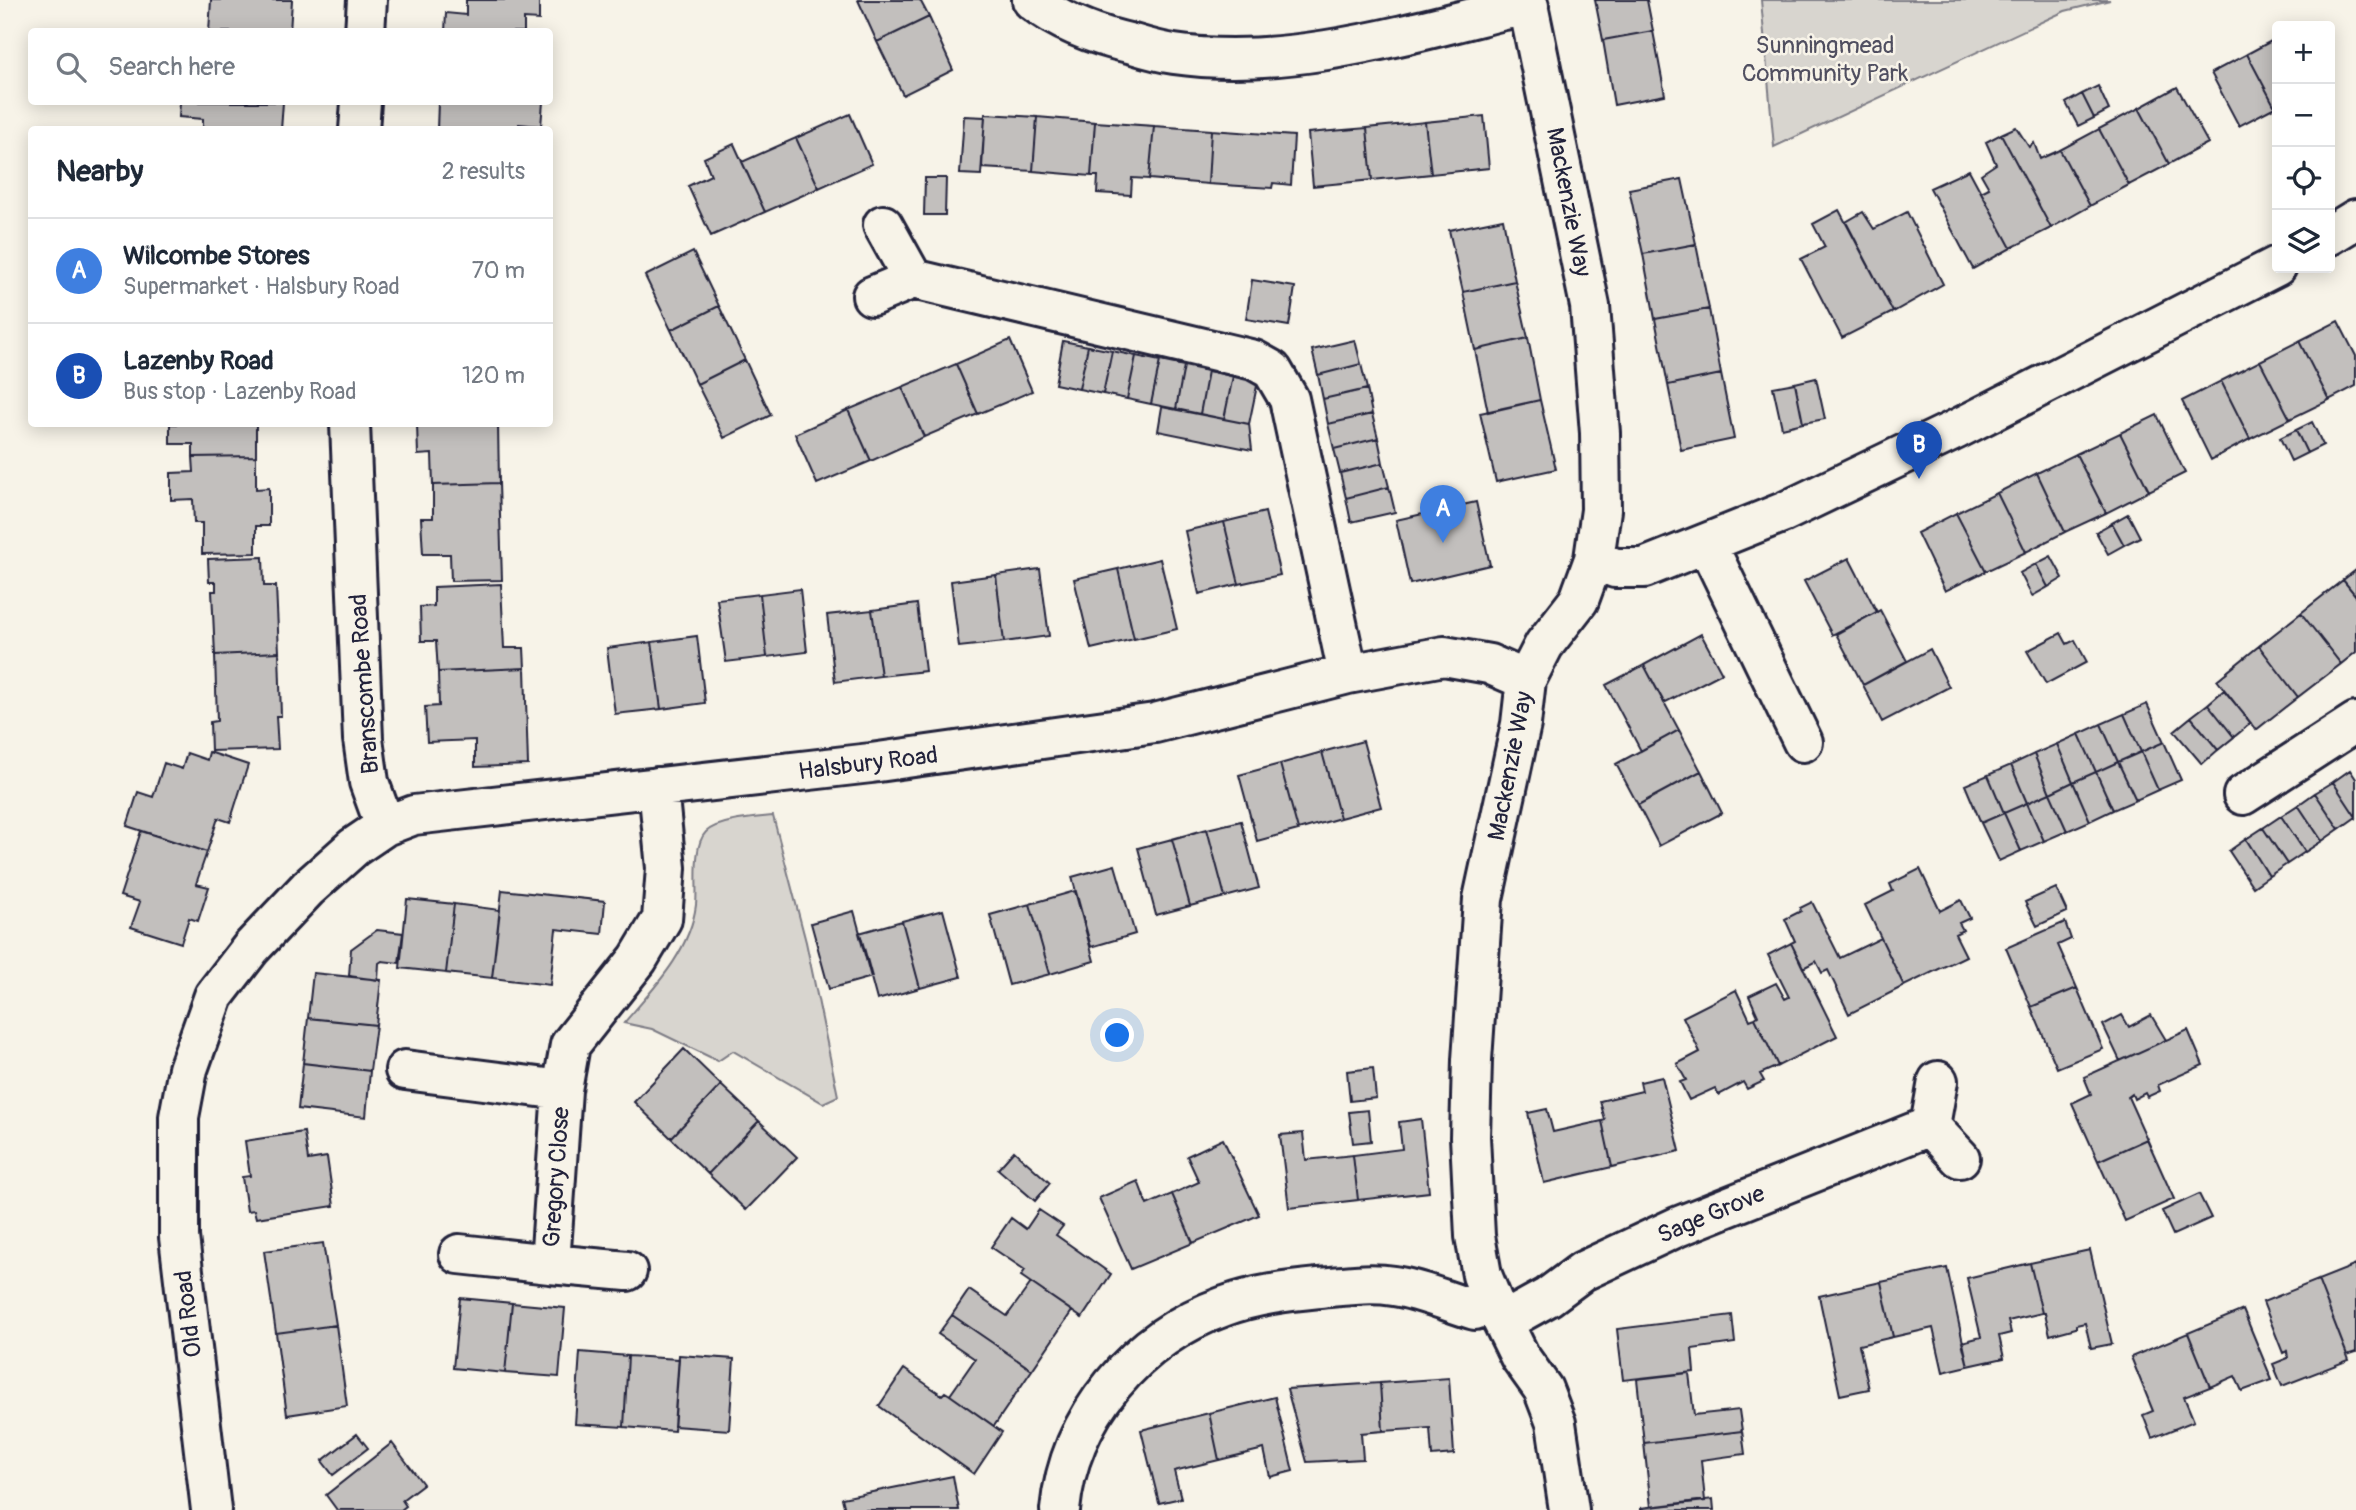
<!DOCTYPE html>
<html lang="en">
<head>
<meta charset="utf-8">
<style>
  :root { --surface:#fff; --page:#f6f6f7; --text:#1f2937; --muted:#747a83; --line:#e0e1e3; --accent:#0b8043 }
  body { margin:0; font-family:Pangolin,sans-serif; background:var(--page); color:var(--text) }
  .controls { position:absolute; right:21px; top:21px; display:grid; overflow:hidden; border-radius:7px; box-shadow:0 4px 18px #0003 }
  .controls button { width:63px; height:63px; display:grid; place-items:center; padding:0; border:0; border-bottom:2px solid var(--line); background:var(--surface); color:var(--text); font:35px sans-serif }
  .you { position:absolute; left:1118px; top:1036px; width:24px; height:24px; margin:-18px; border:5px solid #fff; border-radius:50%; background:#1a73e8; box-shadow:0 0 0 10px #1a73e833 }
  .badge { display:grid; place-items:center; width:46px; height:46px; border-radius:50%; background:var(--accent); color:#fff; font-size:23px; font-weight:700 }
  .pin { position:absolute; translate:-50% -58px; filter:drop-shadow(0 2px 4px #0008) }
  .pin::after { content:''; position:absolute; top:37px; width:24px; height:21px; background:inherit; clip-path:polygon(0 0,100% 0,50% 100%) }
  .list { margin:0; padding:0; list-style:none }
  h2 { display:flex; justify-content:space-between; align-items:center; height:91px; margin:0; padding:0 28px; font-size:30px }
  h2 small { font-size:23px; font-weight:400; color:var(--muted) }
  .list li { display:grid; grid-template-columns:46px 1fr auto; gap:21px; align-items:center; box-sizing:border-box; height:105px; padding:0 28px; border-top:2px solid var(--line) }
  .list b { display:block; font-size:26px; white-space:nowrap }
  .list p { margin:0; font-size:23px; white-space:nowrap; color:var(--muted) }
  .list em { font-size:23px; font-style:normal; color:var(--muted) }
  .icon { flex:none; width:38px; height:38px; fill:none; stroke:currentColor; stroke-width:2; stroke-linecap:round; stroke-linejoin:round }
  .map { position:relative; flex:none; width:2356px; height:1510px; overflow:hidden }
  .search { position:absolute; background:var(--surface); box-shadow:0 4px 18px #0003; left:28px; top:28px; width:525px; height:77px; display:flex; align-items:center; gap:18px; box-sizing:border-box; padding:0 24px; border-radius:7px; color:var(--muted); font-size:26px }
  .panel { position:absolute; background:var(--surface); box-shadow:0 4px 18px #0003; left:28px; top:126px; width:525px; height:301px; border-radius:7px }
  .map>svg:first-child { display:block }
  .green { fill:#d8d5cf; stroke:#7d7c85; stroke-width:2 }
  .building { fill:#c2bfbd; stroke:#22223b; stroke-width:2 }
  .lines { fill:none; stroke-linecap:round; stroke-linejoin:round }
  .street-casing { stroke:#22223b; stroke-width:44 }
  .street { stroke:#f7f3e8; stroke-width:38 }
  .labels { text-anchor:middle; stroke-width:5; stroke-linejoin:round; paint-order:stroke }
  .park-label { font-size:24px; fill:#504f60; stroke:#f7f3e8 }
  .street-label { font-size:24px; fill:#22223b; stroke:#f7f3e8 }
</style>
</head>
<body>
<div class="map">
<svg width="2356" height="1510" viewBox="0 0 2356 1510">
  <rect width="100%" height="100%" fill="#f7f3e8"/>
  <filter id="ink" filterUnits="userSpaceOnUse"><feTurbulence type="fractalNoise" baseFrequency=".0143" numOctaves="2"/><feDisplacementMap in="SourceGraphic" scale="14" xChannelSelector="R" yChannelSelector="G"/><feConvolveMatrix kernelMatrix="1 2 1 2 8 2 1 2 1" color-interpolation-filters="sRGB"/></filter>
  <g filter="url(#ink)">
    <path class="green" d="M1761,0H2110L2065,11L1774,147Z
      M773,816L806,942L838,1096L823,1103L733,1051L718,1061L652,1029L624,1023C653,989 690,952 696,905C698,886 692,846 706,832C718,820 755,818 773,816Z"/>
    <path class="building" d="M211,0H292L290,32H209Z
      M466,0H539V20L524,19V32H445L446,13L466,15Z
      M858,0H920L929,17L877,42Z
      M1595,0H1647L1653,31L1603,40Z
      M929,17L953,70L903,95L877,42Z
      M1653,31L1665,95L1614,105L1603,40Z
      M2277,38V106L2275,107L2247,54Z
      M2247,54L2275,107L2239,126L2211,73Z
      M2098,86L2109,110L2094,118L2082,94Z
      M2177,87L2208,143L2169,164L2139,108Z
      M2082,94L2094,118L2078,126L2066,103Z
      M180,102H283L281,130H203V119L179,117Z
      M438,102H543L541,126L519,124V130H437Z
      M2139,108L2169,164L2129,185L2099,129Z
      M850,114L872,164L819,188L796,138Z
      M985,114L1037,117L1033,171L982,168Z
      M964,116L985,117L981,175L960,174Z
      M1484,116L1489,168L1431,174L1425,122Z
      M1037,117L1095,122L1091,176L1033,171Z
      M1095,122L1154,126L1149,179L1132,178L1131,195L1097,193L1098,176H1091Z
      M1425,122L1431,174L1372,180L1367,128Z
      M1154,126L1211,130L1208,184L1149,179Z
      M2016,127L2029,147L2034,143L2040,159L2060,150L2090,206L2051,228L2001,134Z
      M1367,128L1372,180L1313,186L1308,133Z
      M2099,129L2129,185L2090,206L2060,150Z
      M1211,130L1294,136L1291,185L1273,183L1272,188L1208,184Z
      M2001,134L2051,228L2011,248L1981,192L1989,188L1981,174L1996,164L1986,142Z
      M796,138L819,188L765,212L742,162Z
      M734,144L765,212L711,236L688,186L711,175L704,158Z
      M1969,170L2011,248L1973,269L1930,188Z
      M925,178H946L945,215H924Z
      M1682,179L1696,244L1643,254L1629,189Z
      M1839,210L1893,312L1842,338L1801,259L1825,247L1813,224Z
      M1863,212L1874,229L1907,212L1943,284L1893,312L1846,222Z
      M1503,219L1515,281L1463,292L1449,230Z
      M1696,244L1709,309L1655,319L1643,254Z
      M693,252L719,306L671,330L645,276Z
      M1252,280L1295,287L1289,326L1246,319Z
      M1515,281L1528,338L1475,350L1463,292Z
      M719,306L745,360L697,384L671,330Z
      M1709,309L1721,374L1668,385L1655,319Z
      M2338,321L2356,356V386L2329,400L2299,341Z
      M1528,338L1540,400L1488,412L1475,350Z
      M1010,340L1032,391L978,414L956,364Z
      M1355,340L1361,364L1318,375L1312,350Z
      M1063,341L1088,346L1079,389L1055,384Z
      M2299,341L2329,400L2290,419L2260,361Z
      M1088,346L1112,351L1103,394L1079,389Z
      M1112,351L1136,356L1127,399L1103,394Z
      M1136,356L1160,361L1151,404L1127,399Z
      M745,360L771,415L724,438L697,384Z
      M1160,361L1184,366L1176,409L1151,404Z
      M2260,361L2290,419L2250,439L2221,381Z
      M956,364L978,414L924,437L902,387Z
      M1361,364L1367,389L1323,399L1318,375Z
      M1184,366L1208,371L1200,414L1176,409Z
      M1208,371L1233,376L1224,419L1200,414Z
      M1721,374L1734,439L1681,450L1668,385Z
      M1233,376L1258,381L1249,424L1224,419Z
      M1816,378L1825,419L1803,423L1795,383Z
      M2221,381L2250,439L2211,460L2182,401Z
      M1795,383L1803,423L1782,428L1773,387Z
      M902,387L924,437L871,461L848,410Z
      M1367,389L1372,414L1328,424L1323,399Z
      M1540,400L1556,469L1496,482L1480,413Z
      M1162,407L1249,424L1252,450L1158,431Z
      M848,410L871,461L817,484L795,434Z
      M1372,414L1378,438L1334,449L1328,424Z
      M2157,415L2185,473L2149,491L2120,433Z
      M2312,422L2323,445L2307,453L2296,430Z
      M170,424H256V456L193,457V444H170Z
      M417,424H498L499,483L433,485L432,454L418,455Z
      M2296,430L2307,453L2291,461L2280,438Z
      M2120,433L2149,491L2106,513L2076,454Z
      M1378,438L1383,463L1340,473L1334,449Z
      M2076,454L2106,513L2065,532L2037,473Z
      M256,456V489L269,488V526H256V553L202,554V523H194L193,499L171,500V473L194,472L193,457Z
      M1383,463L1389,487L1346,498L1340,473Z
      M2037,473L2065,532L2026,552L1997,493Z
      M499,483L502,580L451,581L450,554H423L421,518H433V485Z
      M1389,487L1395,512L1351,522L1346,498Z
      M1997,493L2026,552L1986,571L1956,513Z
      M1476,502L1490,565L1410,584L1396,520Z
      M1265,512L1280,575L1239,584L1224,522Z
      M1956,513L1986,571L1945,591L1917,533Z
      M2128,514L2140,537L2124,545L2112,523Z
      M1224,522L1239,584L1199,594L1185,531Z
      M2112,523L2124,545L2108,554L2096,532Z
      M2051,556L2063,578L2048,587L2036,564Z
      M263,557L264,586H276L279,652L215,655L212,591H216V582H209L208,559Z
      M1849,558L1877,612L1832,635L1804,581Z
      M1160,559L1177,629L1134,639L1118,569Z
      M2036,564L2048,587L2032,596L2020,573Z
      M1040,569L1049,636L1004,642L996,575Z
      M1118,569L1134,639L1091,649L1074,579Z
      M2356,570V596L2343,580Z
      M996,575L1004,642L959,647L951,581Z
      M2343,580L2356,596V652L2341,664L2301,613Z
      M501,584L504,648H524L525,668L438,672L436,641H421L420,607L434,606V587Z
      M800,589L807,652L767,657L760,594Z
      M760,594L767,657L726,662L717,599Z
      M917,604L925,671L881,676L872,610Z
      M872,610L881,676L835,682L827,615Z
      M1880,610L1907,661L1863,685L1836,634Z
      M2301,613L2341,664L2298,697L2259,646Z
      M2061,633L2067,644L2075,640L2087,662L2046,684L2027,651Z
      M1701,634L1722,673L1664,703L1644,665Z
      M697,636L705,703L661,709L652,642Z
      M652,642L661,709L615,714L607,648Z
      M2259,646L2298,697L2256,730L2217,680Z
      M1930,649L1949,687L1882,722L1863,685Z
      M279,652L281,716H276L278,749L211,751L210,722L217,721L215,655Z
      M1644,665L1679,730L1641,751L1606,685Z
      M525,668L528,765L475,767V740L427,742L425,707L439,706L438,672Z
      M2224,690L2251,723L2234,737L2208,704Z
      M2147,704L2164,742L2141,752L2124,714Z
      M2208,704L2234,737L2218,750L2191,717Z
      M2124,714L2141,752L2118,762L2101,724Z
      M2191,717L2218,750L2202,764L2174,731Z
      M2101,724L2118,762L2096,772L2079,734Z
      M1679,730L1701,771L1638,805L1616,764Z
      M2079,734L2096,772L2073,782L2057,744Z
      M1363,741L1381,807L1340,818L1322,752Z
      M2164,742L2181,780L2158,790L2141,752Z
      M2057,744L2073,782L2050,793L2034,754Z
      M209,752L248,765L230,822L218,818L207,852L127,826L138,792L153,797L164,763L182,769L187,753L207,760Z
      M1322,752L1340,818L1298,830L1280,764Z
      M2141,752L2158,790L2136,800L2118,762Z
      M2034,754L2050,793L2027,803L2011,765Z
      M2118,762L2136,800L2113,810L2096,772Z
      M1280,764L1298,830L1257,841L1239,775Z
      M2011,765L2027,803L2004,813L1988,775Z
      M2350,770L2356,779V817L2333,782Z
      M1701,771L1722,813L1659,846L1638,805Z
      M2096,772L2113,810L2090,821L2073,782Z
      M1988,775L2004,813L1981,823L1965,785Z
      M2073,782L2090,821L2067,831L2050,793Z
      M2333,782L2356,817L2339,829L2315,793Z
      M2050,793L2067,831L2044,841L2027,803Z
      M2315,793L2339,829L2322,841L2298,805Z
      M2027,803L2044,841L2021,851L2004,813Z
      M2298,805L2322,841L2305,852L2281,816Z
      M2004,813L2021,851L1999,861L1981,823Z
      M2281,816L2305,852L2287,864L2263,828Z
      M1241,821L1259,888L1225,897L1207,829Z
      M2263,828L2287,864L2269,876L2246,839Z
      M1207,829L1225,897L1190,906L1172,839Z
      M141,831L207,852L196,884L209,887L198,921L189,918L181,943L131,927L140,902L120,896Z
      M1172,839L1190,906L1156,915L1138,848Z
      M2246,839L2269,876L2253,887L2229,851Z
      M1115,865L1135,934L1091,947L1072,877Z
      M1920,869L1940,911L1961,900L1970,918L1959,923L1963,930L1955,934L1966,956L1904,986L1865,905L1893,891L1890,884Z
      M2056,888L2067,912L2037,926L2025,902Z
      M502,890L605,901L602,934L556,929L550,985L492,978Z
      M1075,891L1094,961L1050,974L1030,904Z
      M407,899L454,904L446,973L400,968Z
      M1812,902L1840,958L1881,938L1904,986L1849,1014L1828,970L1822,973L1816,961L1803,968L1791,943L1795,941L1785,919L1801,911L1800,908Z
      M454,904L500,910L492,978L446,973Z
      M1030,904L1050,974L1009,985L990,915Z
      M943,910L961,977L920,988L902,921Z
      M854,911L872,977L829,989L811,923Z
      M902,921L920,988L877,1000L859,933Z
      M2065,922L2071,939L2058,945L2077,988L2031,1007L2006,948Z
      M377,930L403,933L399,963L382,961L379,963L378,980L349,976L351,949Z
      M1791,943L1837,1036L1778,1066L1755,1018L1758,1016L1749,996L1776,983L1785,999L1789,997L1768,955Z
      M313,973L381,980L376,1025L308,1018Z
      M2077,988L2103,1049L2057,1068L2031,1007Z
      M1736,990L1750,1020L1755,1018L1778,1066L1760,1074L1764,1081L1747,1089L1743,1082L1719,1095L1715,1088L1689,1100L1680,1082L1686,1080L1677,1064L1700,1052L1683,1017Z
      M2122,1015L2129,1027L2151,1015L2166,1040L2120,1061L2103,1025Z
      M308,1018L376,1025L370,1071L303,1063Z
      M2188,1030L2203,1065L2158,1085L2160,1091L2147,1097L2145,1093L2134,1099L2132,1094L2128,1097L2147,1139L2098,1161L2072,1103L2091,1094L2084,1077Z
      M684,1049L721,1085L671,1138L634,1102Z
      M303,1063L370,1071L366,1117L298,1109Z
      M1373,1068L1376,1098L1350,1101L1347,1071Z
      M1662,1077L1680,1151L1612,1167L1602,1121L1605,1120L1600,1101L1642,1091L1640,1082Z
      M721,1085L759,1121L708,1174L671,1138Z
      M1547,1109L1553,1132L1602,1121L1612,1167L1544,1183L1528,1113Z
      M1368,1110L1371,1141L1353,1143L1349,1112Z
      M1421,1119L1429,1192L1358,1200L1353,1155L1402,1149L1399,1122Z
      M759,1121L797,1157L746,1210L708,1174Z
      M304,1132L308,1160L327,1157L334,1206L256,1218L254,1210L247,1211L242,1177L250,1176L245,1141Z
      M1303,1133L1306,1160L1353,1155L1358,1200L1289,1208L1280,1135Z
      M1223,1139L1259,1215L1193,1243L1172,1194L1199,1182L1187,1156Z
      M2147,1139L2174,1199L2125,1221L2098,1161Z
      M1014,1151L1050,1183L1035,1201L998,1169Z
      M1138,1181L1147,1205L1172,1194L1193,1243L1131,1269L1099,1198Z
      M2199,1194L2211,1218L2173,1235L2162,1211Z
      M1039,1210L1063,1226L1056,1235L1111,1274L1082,1318L1021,1276L1025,1270L991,1247L1011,1218L1026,1229Z
      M323,1243L336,1325L276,1333L264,1251Z
      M2090,1250L2112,1344L2091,1348L2085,1323L2076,1325V1328L2050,1335L2045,1313H2042L2030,1263Z
      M2030,1263L2042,1313L2008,1321L2011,1333L1999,1336L2004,1358L1968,1366L1962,1342L1981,1337L1967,1278Z
      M2356,1265V1352L2347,1355L2318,1280Z
      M1947,1268L1968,1366L1943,1372L1933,1328L1893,1337L1881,1282Z
      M2318,1280L2349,1360L2282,1386L2273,1364L2288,1358L2287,1351L2283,1353L2263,1302Z
      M1881,1282L1893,1337L1859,1345L1869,1389L1840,1395L1819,1296Z
      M1031,1283L1072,1311L1032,1370L952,1315L969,1290L1007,1316Z
      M460,1298L512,1303L505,1373L453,1368Z
      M512,1303L565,1308L559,1377L505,1373Z
      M2243,1310L2272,1380L2242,1391L2235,1376L2210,1387L2188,1333Z
      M952,1315L1032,1370L994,1426L950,1395L975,1359L938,1334Z
      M1732,1315L1735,1343L1692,1349L1694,1372L1623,1380L1617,1329Z
      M336,1325L347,1406L287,1415L276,1333Z
      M2188,1333L2210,1387L2184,1397L2194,1421L2152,1438L2143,1415L2153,1411L2131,1357Z
      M580,1352L628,1356L624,1427L575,1424Z
      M679,1355L734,1359L729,1430L674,1426Z
      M628,1356L679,1359L674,1431L624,1427Z
      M904,1369L942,1395L945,1392L950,1395L1002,1432L974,1474L879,1406Z
      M1689,1373L1694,1415L1739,1410L1742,1431L1644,1443L1637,1379Z
      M1449,1378L1454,1454L1432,1456L1430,1428L1383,1431L1380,1383Z
      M1380,1383L1383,1431L1361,1433L1363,1459L1307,1462L1287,1389Z
      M1275,1397L1293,1471L1270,1477L1264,1449L1219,1460L1209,1413Z
      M1209,1413L1219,1460L1174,1471L1181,1498L1159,1503L1141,1430Z
      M1742,1431L1745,1454L1701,1460L1705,1501L1651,1507L1644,1443Z
      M357,1434L368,1448L333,1475L322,1461Z
      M392,1443L423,1484L402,1500L406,1506L401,1510H337L326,1495Z
      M953,1476L959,1510H845L842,1498Z
      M1713,1499L1714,1510H1641V1508Z"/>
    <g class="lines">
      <g class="street-casing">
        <path id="street" d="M1032,0C1061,23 1097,36 1133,44C1146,48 1160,52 1174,54C1282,70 1400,36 1504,10L1529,6
          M365,32L367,0
          M359,130L361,102
          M2330,235L2356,219
          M913,279L1254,360L1272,370L1289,399L1348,674
          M872,296L913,279L883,225
          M350,424L363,739L369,782L385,826
          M1707,544L1803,742
          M1594,559L1615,568H1644L1784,512L1957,429L2277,266
          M2243,795L2356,722
          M405,1070L562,1090
          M1938,1081L1930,1126L1960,1158
          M459,1254L550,1264
          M627,1271L550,1264L562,1090L570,1045L638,959L662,919L666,868L658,787
          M1493,1302L1482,1275L1475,1236L1470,1137L1472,1060L1483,899L1521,724L1526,680L1544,645L1579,600L1594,559L1601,510L1600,433L1590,306L1527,0
          M1503,1322L1548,1297L1583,1271L1677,1227L1930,1126
          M211,1510L179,1237V1117L188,1069L214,996L251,948L308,888L354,847L385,826L414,815L871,763L1155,723L1348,674L1444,656L1489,664L1526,680
          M1060,1510C1069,1416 1137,1337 1225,1306C1255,1295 1288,1291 1319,1288C1344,1286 1369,1282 1394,1286C1422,1290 1448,1302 1475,1310L1493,1302L1520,1357L1543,1389L1556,1423L1569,1510"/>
      </g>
      <use href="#street" class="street"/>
    </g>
  </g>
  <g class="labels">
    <g class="park-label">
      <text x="1825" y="53">Sunningmead<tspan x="1825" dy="28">Community Park</tspan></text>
    </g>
    <g class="street-label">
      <text transform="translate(1569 202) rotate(79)" y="8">Mackenzie Way</text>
      <text transform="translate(364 684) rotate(-94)" y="8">Branscombe Road</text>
      <text transform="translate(868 763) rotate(-7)" y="8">Halsbury Road</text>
      <text transform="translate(1510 766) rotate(-79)" y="8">Mackenzie Way</text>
      <text transform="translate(556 1177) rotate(-86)" y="8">Gregory Close</text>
      <text transform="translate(1711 1214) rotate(-23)" y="8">Sage Grove</text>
      <text transform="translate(188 1314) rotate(-97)" y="8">Old Road</text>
    </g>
  </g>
</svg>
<div class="controls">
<button>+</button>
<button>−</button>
<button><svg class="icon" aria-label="locate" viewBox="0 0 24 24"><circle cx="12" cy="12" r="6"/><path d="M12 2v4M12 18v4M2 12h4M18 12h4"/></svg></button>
<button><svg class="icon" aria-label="layers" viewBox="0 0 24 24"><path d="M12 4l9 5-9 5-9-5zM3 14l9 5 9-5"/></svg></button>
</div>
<div class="you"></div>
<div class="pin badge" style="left:1443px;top:543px;background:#3f7fe0">A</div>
<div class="pin badge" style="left:1919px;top:479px;background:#1a4fb4">B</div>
<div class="search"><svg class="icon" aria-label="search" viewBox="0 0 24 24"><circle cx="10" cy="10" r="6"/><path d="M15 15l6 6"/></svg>Search here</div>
<section class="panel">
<h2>Nearby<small>2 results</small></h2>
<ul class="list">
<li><span class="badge" style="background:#3f7fe0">A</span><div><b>Wilcombe Stores</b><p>Supermarket · Halsbury Road</p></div><em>70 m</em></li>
<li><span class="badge" style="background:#1a4fb4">B</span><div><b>Lazenby Road</b><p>Bus stop · Lazenby Road</p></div><em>120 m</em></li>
</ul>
</section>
</div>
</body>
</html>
